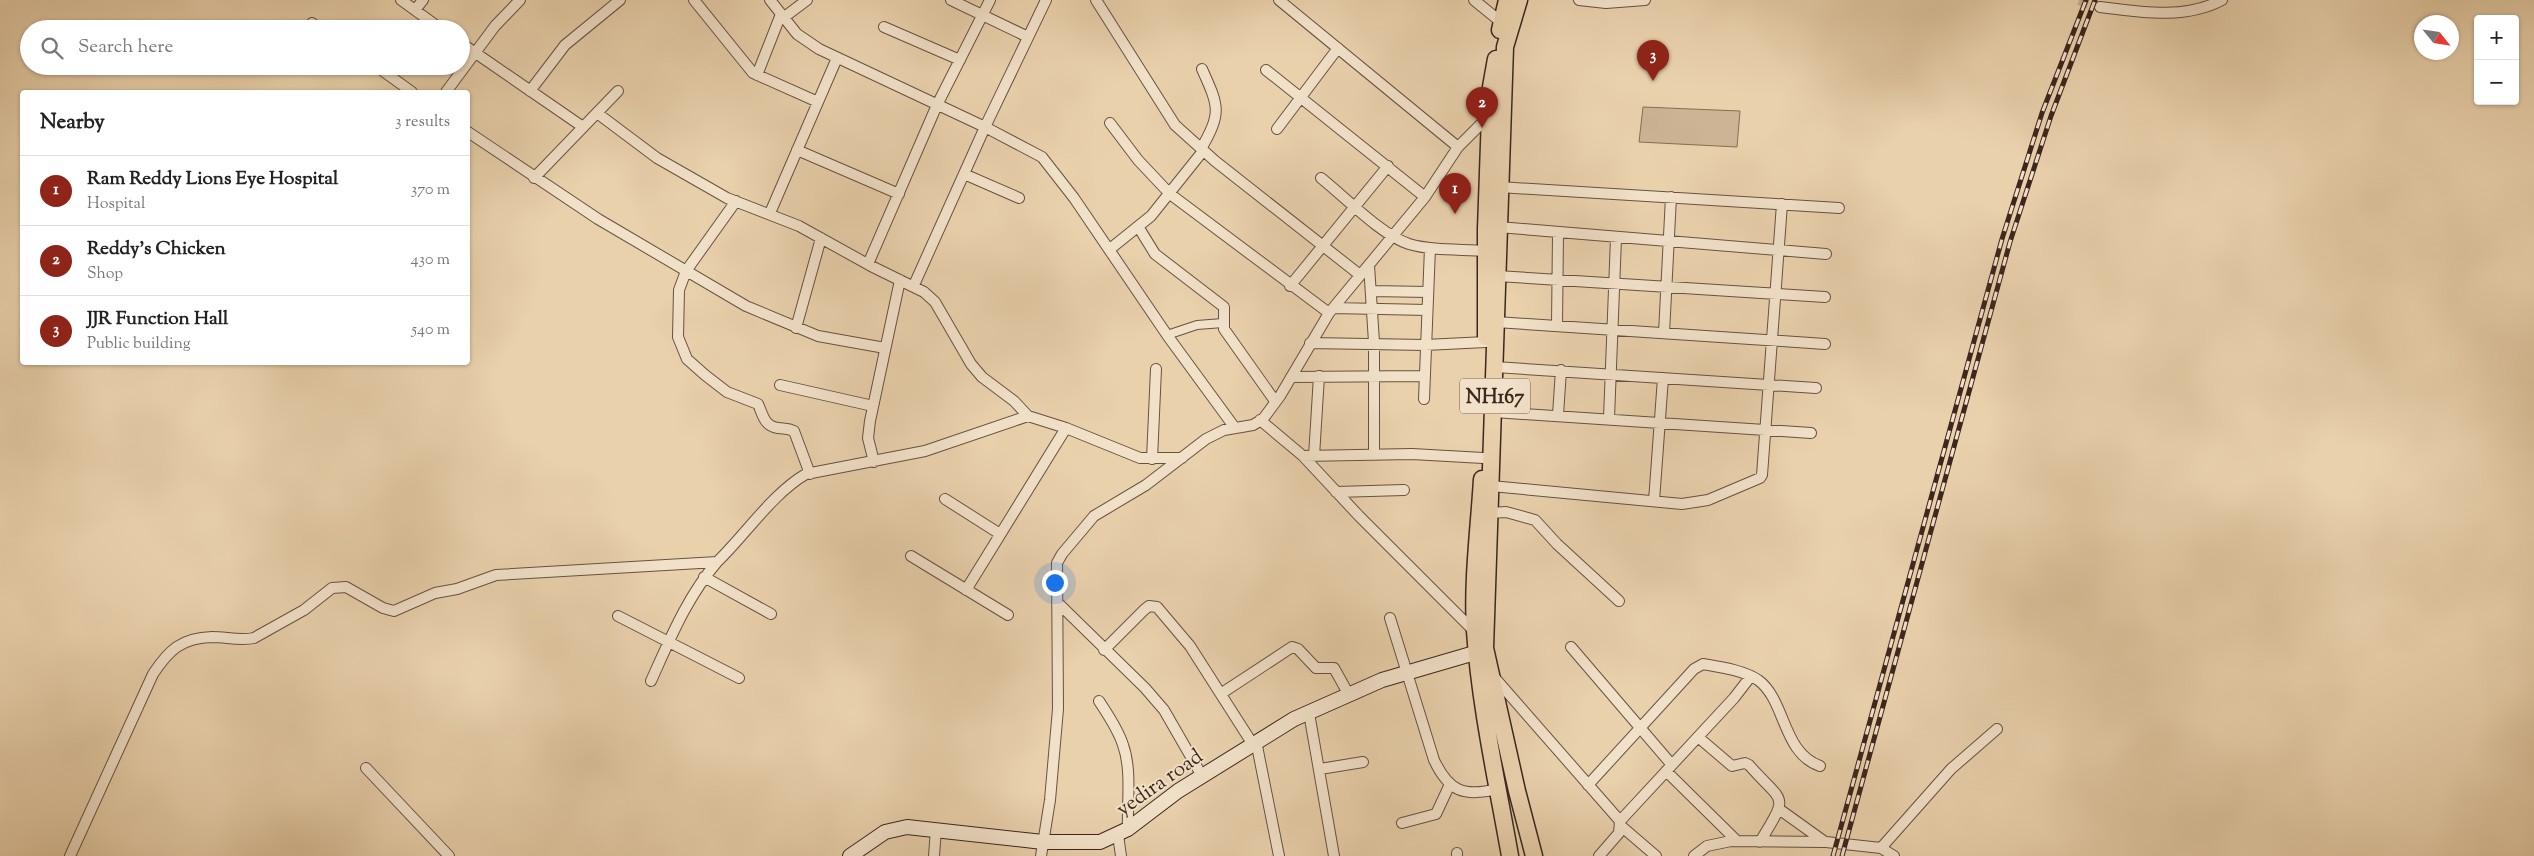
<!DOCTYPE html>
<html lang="en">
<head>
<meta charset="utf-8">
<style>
  :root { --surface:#fff; --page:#f2f2f2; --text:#222; --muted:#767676; --line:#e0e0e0; --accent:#8f2418 }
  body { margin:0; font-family:"Sorts Mill Goudy",serif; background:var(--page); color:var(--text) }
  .controls { position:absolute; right:15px; top:15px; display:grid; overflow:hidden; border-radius:5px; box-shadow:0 1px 4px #0004 }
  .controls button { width:45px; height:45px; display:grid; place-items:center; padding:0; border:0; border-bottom:1px solid var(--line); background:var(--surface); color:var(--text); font:25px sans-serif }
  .compass { position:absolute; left:2414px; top:15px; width:45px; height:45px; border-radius:50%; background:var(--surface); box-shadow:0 1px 4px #0004; rotate:120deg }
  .you { position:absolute; left:1054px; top:582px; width:18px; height:18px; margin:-12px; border:4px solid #fff; border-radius:50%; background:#1a73e8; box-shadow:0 0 0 8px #1a73e833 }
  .badge { display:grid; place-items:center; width:32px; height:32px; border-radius:50%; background:var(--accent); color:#fff; font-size:16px; font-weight:700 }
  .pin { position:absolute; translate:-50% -41px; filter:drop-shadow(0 1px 2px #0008) }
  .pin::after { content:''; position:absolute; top:26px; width:18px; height:15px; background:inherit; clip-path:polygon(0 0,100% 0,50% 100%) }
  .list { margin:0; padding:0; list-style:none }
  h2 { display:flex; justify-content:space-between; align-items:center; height:65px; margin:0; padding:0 20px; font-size:21px }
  h2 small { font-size:16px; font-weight:400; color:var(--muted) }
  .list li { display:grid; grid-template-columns:32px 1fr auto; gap:15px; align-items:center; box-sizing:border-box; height:70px; padding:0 20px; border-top:1px solid var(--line) }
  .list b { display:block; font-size:19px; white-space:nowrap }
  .list p { margin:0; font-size:16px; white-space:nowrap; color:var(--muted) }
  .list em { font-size:16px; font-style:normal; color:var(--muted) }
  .icon { flex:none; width:28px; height:28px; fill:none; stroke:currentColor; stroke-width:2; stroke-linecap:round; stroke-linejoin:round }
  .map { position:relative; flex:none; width:2534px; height:856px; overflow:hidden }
  .search { position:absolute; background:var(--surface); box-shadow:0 1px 4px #0004; left:20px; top:20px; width:450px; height:55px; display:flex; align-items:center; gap:12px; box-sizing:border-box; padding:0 18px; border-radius:28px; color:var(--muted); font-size:19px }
  .panel { position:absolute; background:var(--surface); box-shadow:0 1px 4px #0004; left:20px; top:90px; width:450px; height:275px; border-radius:5px }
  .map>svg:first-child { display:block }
  .green { fill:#ccb494; stroke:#846d59 }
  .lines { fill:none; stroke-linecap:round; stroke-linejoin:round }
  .minor-tunnel { stroke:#c6af90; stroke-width:10; stroke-dasharray:10 5; stroke-linecap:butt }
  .pedestrian-casing { stroke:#675142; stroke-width:10 }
  .minor-casing { stroke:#675142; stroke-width:12 }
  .secondary-casing { stroke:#3c261e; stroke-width:16 }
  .trunk-casing { stroke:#3c261e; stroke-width:19 }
  .pedestrian { stroke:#f1e1c9; stroke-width:8 }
  .minor { stroke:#f1e1c9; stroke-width:10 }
  .secondary { stroke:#f1e1c9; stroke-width:14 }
  .trunk { stroke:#e9d1ac; stroke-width:16 }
  .rail-casing { stroke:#3c261e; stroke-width:5 }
  .rail { stroke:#f1e1c9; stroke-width:3; stroke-dasharray:9; stroke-linecap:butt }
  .labels { text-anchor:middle; stroke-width:4; stroke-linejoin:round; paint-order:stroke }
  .shield { fill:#f1e1c9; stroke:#725e51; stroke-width:1 }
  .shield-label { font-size:20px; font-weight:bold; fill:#3c261e }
  .street-label { font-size:21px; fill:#3c261e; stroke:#f1e1c9 }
</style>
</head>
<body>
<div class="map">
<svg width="2534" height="856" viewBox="0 0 2534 856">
  <rect width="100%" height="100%" fill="#e9d1ac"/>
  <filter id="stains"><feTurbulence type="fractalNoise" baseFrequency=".004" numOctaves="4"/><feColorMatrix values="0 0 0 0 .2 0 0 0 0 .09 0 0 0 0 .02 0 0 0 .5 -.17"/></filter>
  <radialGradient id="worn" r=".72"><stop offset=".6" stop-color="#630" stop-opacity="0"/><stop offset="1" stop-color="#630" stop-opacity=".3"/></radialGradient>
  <path class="green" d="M1643,107L1740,111L1737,147L1639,142Z"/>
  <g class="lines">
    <path class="minor-tunnel" d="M2079,0L2100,7"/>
    <g class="pedestrian-casing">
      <path id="pedestrian" d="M1167,335L1197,325L1223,323"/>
    </g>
    <g class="minor-casing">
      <path id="minor" d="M401,0L441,29
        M694,0L753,73L818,102
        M770,0L797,34L819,49L985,127L1042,157L1074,198L1167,335L1235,428
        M951,0L1028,37
        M1096,0L1175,125L1215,161L1360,275
        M1279,0L1458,147
        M1474,0L1501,22
        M1579,0L1606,3L1645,0
        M2100,7C2140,12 2184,20 2222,0
        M415,10L423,0
        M783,18L807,0
        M312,23L320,29
        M884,27L960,60
        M461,43L583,127
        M376,66L412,92
        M1266,70L1425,197
        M757,75L781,14
        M530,91L565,45L620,0
        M446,92L495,26L520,0
        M597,113L657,158L727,198L799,226L871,266L924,292L935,302L971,364L982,377L1014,401L1028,416
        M1110,123L1138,160L1170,194L1329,313
        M1277,129L1338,48
        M468,132L598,219L746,306L818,336L885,348
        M1201,149C1222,112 1219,107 1202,69
        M797,150L899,194
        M964,174L1019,198
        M534,178L618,91
        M1321,178C1345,197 1381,235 1409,244C1433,251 1461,249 1486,251
        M1499,187L1839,208
        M736,201L686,271L679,290L678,337L687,359L705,375L727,392L758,404C763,415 764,426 778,428C784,429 788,428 794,431L810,474
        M770,213L837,58
        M1498,227L1826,254
        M1139,228L1155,254L1224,307V329L1275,401
        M1110,249L1151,216L1203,151
        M868,264L937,105L990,0
        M1369,265L1374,342V455
        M1497,276L1825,297
        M914,285L985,127L1046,0
        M1290,286L1388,166
        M1372,291L1428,292
        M1333,308L1427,310
        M1496,322L1825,344
        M1557,325L1558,234
        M796,328L821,238
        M1664,333L1671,197
        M1310,343L1425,345L1486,342
        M1495,367L1816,388
        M1291,377L1424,376
        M780,385L873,406
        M1424,399L1430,248
        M1494,412L1811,433
        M1558,415L1561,370
        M1609,418L1616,238
        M1260,420L1303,456L1359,516L1475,632
        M1303,456L1412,454L1483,458
        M1314,456L1319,376
        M1152,459L1156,369
        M874,462L868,438L870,421L900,280
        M1491,486L1682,504L1708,500L1760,478L1762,475L1782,204
        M1336,492L1404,490
        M945,499L1000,534
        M1654,501L1663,378
        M1490,513L1506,512L1535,520L1557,544L1619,601
        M911,556L1008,615
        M704,577L771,614
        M966,590L1066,428
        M1057,602L1145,688L1164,710L1202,776
        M618,616L739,678
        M1390,618L1434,760C1449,792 1464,797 1498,789
        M1571,647L1672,765
        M1104,650L1144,610L1149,606L1157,607L1190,646L1252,743
        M1494,677L1620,821L1619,833L1599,856
        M651,681C670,639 687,597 717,562
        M1222,693L1292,647L1298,649L1316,668H1334L1349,695
        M1099,701C1108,715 1118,729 1123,745C1132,770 1127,803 1128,829
        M1309,713L1334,856
        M1698,737L1732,766L1745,763L1749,765C1784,805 1790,792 1760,842
        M1256,741L1279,856
        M366,768L449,856
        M1320,769L1363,762
        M1666,771L1737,841
        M1588,785L1694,669L1703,664C1720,667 1743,670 1758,680C1786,700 1782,753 1820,766
        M1779,809L1825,842
        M1620,821L1734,698L1751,676
        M1402,823L1436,814L1450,784
        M1621,826L1656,856
        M1118,835L1121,856
        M1881,848L1951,769L1997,729
        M1457,853V856
        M70,856L153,674C169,650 181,638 212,637C226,637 240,641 254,638L304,610L332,588L346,587L383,608L394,611L435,593L457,589L496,575L717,562C745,535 773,493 806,474L925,451L1028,416L1066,428L1140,458H1182
        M934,856L936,829
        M1041,856L1050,800L1058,709L1057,563L1062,554L1094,516L1146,485L1206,439L1224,430L1253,425L1263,419L1280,396L1329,313L1425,197L1458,147L1490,115
        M1694,856L1707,846L1731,841L1826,842L1881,848L1894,856"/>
    </g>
    <g class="secondary-casing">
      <path id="secondary" d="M850,856L885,832L907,827L1043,842H1100L1128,829L1178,791L1294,719L1382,680L1478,652"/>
    </g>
    <g class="trunk-casing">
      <path id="trunk" d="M1519,0L1505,47L1485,648L1517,791L1534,856
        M1500,30L1507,0
        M1486,337V229L1491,87L1496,59
        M1482,479C1479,530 1472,580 1475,631C1480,706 1497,782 1510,856"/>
    </g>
    <use href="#pedestrian" class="pedestrian"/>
    <use href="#minor" class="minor"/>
    <use href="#secondary" class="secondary"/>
    <use href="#trunk" class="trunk"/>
    <g class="rail-casing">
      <path id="rail" d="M1833,856L2002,239L2042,113L2086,0
        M1842,856L2010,242L2051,116L2095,0"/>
    </g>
    <use href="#rail" class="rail"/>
  </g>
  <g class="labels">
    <rect class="shield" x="1460" y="378.5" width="70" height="35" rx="4"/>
    <g class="shield-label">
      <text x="1495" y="403">NH167</text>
    </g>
    <g class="street-label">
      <text transform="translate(1159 782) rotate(-35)" y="7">yedira road</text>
    </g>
  </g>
  <rect width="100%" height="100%" filter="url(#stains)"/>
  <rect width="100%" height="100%" fill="url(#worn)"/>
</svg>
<div class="controls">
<button>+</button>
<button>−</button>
</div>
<svg class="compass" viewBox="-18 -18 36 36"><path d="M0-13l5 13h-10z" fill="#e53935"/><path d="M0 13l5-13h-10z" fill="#767676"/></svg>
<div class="you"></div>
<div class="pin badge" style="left:1455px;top:214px">1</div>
<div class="pin badge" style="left:1482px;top:128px">2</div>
<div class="pin badge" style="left:1653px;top:81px">3</div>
<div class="search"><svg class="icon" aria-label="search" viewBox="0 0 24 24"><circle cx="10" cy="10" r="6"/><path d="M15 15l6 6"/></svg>Search here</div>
<section class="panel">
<h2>Nearby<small>3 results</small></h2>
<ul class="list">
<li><span class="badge">1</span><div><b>Ram Reddy Lions Eye Hospital</b><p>Hospital</p></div><em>370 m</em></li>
<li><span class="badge">2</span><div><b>Reddy's Chicken</b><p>Shop</p></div><em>430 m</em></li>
<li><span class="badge">3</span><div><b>JJR Function Hall</b><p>Public building</p></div><em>540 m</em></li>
</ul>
</section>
</div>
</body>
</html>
